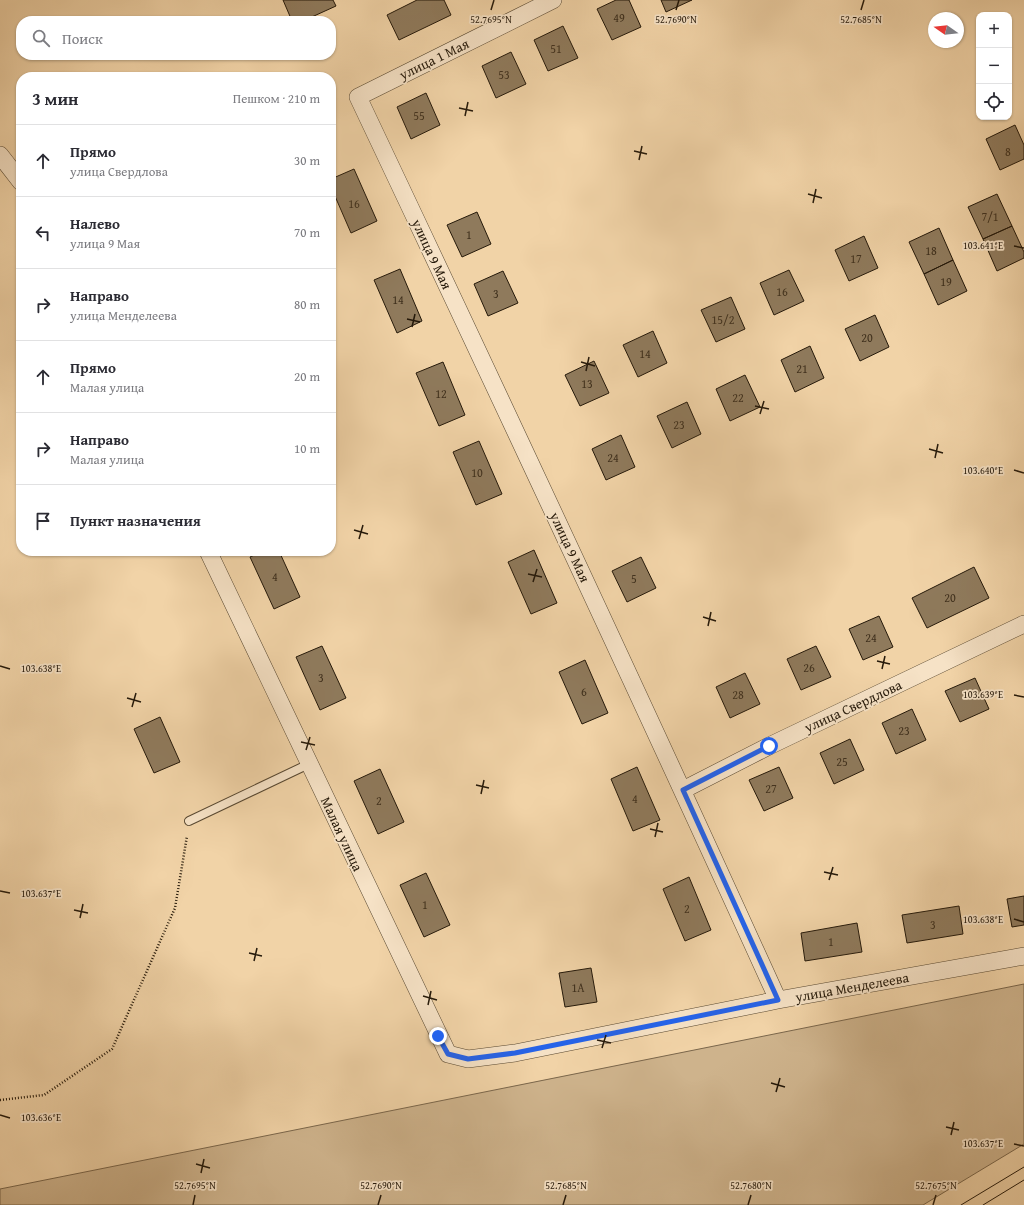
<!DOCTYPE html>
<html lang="ru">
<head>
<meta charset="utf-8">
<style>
  :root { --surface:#fff; --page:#f2f2f3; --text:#2b2b33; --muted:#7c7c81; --line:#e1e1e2 }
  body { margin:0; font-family:"Gentium Book Plus",serif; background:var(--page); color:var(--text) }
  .controls { position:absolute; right:12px; top:12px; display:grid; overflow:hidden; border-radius:8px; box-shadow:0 1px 3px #0004 }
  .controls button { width:36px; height:36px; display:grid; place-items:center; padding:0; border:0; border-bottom:1px solid var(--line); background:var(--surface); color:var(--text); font:20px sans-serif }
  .compass { position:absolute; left:928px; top:12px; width:36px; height:36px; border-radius:50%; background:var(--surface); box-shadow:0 1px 3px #0004; rotate:284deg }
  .stop { position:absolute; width:12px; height:12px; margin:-9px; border:3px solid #2563eb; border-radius:50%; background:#fff }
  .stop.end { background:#2563eb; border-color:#fff; box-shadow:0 1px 4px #0008 }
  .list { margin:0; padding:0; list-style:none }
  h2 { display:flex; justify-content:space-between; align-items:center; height:52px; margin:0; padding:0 16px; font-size:17px }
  h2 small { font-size:13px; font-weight:400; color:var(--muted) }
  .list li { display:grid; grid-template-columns:26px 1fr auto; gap:12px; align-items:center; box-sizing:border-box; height:72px; padding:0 16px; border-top:1px solid var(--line) }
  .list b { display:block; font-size:15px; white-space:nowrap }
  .list p { margin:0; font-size:13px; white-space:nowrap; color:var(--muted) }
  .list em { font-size:13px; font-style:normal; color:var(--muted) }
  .icon { flex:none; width:22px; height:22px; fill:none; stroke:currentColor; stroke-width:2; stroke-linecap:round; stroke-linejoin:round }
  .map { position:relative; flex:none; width:1024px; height:1205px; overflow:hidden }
  .search { position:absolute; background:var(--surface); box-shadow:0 1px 3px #0004; left:16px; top:16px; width:320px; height:44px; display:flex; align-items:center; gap:10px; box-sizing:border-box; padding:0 14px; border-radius:16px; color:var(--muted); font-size:15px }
  .panel { position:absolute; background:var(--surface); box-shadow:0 1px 3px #0004; left:16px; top:72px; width:320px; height:484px; border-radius:16px }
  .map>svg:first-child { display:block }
  .green { fill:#ceb38c; stroke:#7a664b }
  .building { fill:#8f7a5c; stroke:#25190a }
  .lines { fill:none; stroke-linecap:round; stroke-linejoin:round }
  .lane-casing { stroke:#584831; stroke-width:10 }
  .street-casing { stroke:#584831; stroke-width:18 }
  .path { stroke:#25190a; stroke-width:2.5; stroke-dasharray:1 2; stroke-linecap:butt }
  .lane { stroke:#f6e2c6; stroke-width:8 }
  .street { stroke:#f6e2c6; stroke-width:17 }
  .tram { stroke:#25190a; stroke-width:1 }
  .route { stroke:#2563eb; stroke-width:5 }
  .ticks { fill:none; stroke:#25190a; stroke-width:1.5 }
  .labels { text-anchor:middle; stroke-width:3.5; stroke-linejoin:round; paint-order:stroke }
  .number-label { font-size:12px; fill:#40311e }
  .street-label { font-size:14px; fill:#25190a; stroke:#f6e2c6 }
  .ticks-label { font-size:10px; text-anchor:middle; fill:#25190a; stroke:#f6e2c6; stroke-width:3.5; stroke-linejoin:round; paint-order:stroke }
</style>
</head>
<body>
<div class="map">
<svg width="1024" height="1205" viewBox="0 0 1024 1205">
  <rect width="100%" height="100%" fill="#f1d3a7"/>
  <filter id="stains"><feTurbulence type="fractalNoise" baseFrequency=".005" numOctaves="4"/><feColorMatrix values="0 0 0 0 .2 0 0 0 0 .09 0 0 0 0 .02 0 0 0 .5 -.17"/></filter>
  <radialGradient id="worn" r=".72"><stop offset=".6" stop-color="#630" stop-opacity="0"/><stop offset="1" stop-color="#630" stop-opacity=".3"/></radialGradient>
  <path class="green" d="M1024,984V1144L923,1205H0V1189Z"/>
  <path class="building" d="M283,0H333L336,6L303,21H292Z
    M417,0H444L451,15L399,40L387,15Z
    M616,0H629L641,27L612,40L597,9Z
    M661,0H692L666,12Z
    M563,26L578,58L548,71L534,40Z
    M511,52L526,84L496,98L482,66Z
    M426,93L440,125L411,139L397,107Z
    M1015,125L1024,145V159L1000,170L986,139Z
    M354,169L377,221L351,233L331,187V179Z
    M997,194L1012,226L983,239L968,207Z
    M477,212L491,244L462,257L447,225Z
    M1012,226L1024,252V258L997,271L983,239Z
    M939,228L953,260L924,274L909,242Z
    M864,236L878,268L849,281L835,250Z
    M953,260L967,291L938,305L924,274Z
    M400,269L422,321L397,333L374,280Z
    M789,270L804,301L774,315L760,283Z
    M503,271L518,303L488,316L474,284Z
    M731,297L745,329L716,342L701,310Z
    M875,315L889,347L860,361L845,329Z
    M653,331L667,363L638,377L623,345Z
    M810,346L824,378L795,392L781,360Z
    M594,361L609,393L580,406L565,375Z
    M443,362L465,415L439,426L416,373Z
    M745,375L760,407L730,421L716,389Z
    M687,402L701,434L672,448L657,416Z
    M621,435L635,467L606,480L592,449Z
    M479,441L502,494L476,505L453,452Z
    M534,550L557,603L531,614L508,562Z
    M263,551H279L300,597L274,609L250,557Z
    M641,557L656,588L627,602L612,571Z
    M974,567L989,598L927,628L912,598Z
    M879,616L893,647L863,660L849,629Z
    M322,646L346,698L320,710L296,657Z
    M816,646L831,677L801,690L787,659Z
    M585,660L608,713L582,724L559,672Z
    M745,673L760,704L730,718L716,687Z
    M975,678L989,709L960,722L945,691Z
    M912,709L926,740L896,754L882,723Z
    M160,717L180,762L154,773L134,729Z
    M850,739L864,770L834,784L820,753Z
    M637,767L660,820L633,831L611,779Z
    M779,767L793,798L764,811L749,780Z
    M380,769L404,822L378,834L354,781Z
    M426,873L450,925L424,937L400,885Z
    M689,877L711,930L685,941L663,889Z
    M1024,896V925L1012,927L1007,899Z
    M959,906L963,934L907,943L902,915Z
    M857,923L862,952L805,961L801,933Z
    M591,968L597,1002L565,1007L559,973Z"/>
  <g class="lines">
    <g class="lane-casing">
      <path id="lane" d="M189,821L309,764"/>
    </g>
    <g class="street-casing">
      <path id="street" d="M553,0L358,97C500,397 641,698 778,1000
        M0,155L21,182
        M208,551L448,1054L468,1059L515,1053L778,1000L1024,956
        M683,790L769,746L1024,624"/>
    </g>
    <path class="path" d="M0,1100L44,1095L112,1049L175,908L187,836"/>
    <use href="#lane" class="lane"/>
    <use href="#street" class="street"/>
    <path class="tram" d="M961,1205L1024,1167
      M983,1205L1024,1180"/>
  </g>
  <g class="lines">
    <path class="route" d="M438,1036L448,1054L468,1059L515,1053L778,1000L683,790L769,746"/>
  </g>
  <path class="ticks" d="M491,10L494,0M676,10L679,0M861,10L864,0M459,108L473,111M465,116L468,102M634,151L647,154M639,160L642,146M808,194L822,198M813,203L816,189M1014,246L1024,248M407,319L420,322M412,327L415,314M581,362L595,366M586,371L589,357M755,406L769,409M760,414L764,401M929,449L943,453M935,458L938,444M1014,470L1024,473M354,530L368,534M359,539L363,525M528,574L542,577M533,582L537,569M703,617L716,621M708,626L711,612M877,661L890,664M0,666L10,669M882,669L885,656M1014,695L1024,697M127,698L141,702M132,707L136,693M301,742L315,745M306,750L310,737M476,785L489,788M481,794L484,780M650,829L663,832M655,837L658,823M824,872L838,875M829,880L833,867M0,891L10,893M74,910L88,913M80,918L83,904M1014,919L1024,922M249,953L262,956M254,961L257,948M423,996L437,1000M428,1005L431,991M597,1040L611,1043M602,1048L606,1035M771,1083L785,1087M776,1092L780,1078M0,1115L10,1118M946,1127L959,1130M951,1135L954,1122M1014,1144L1024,1146M196,1164L210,1168M201,1173L204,1159M193,1205L195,1195M378,1205L381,1195M563,1205L566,1195M748,1205L751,1195M933,1205L936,1195"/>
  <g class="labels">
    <g class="number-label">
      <text x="619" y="22">49</text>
      <text x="556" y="53">51</text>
      <text x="504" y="79">53</text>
      <text x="419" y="120">55</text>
      <text x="1008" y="156">8</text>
      <text x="354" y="208">16</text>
      <text x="990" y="221">7/1</text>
      <text x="469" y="239">1</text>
      <text x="931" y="255">18</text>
      <text x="856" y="263">17</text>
      <text x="946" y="286">19</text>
      <text x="782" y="296">16</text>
      <text x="496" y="298">3</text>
      <text x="398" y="304">14</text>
      <text x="723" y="324">15/2</text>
      <text x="867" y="342">20</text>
      <text x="645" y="358">14</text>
      <text x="802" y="373">21</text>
      <text x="587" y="388">13</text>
      <text x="441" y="398">12</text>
      <text x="738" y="402">22</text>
      <text x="679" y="429">23</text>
      <text x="613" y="462">24</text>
      <text x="477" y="477">10</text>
      <text x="275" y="581">4</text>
      <text x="634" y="583">5</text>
      <text x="950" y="602">20</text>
      <text x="871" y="642">24</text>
      <text x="809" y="672">26</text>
      <text x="321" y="682">3</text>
      <text x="584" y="696">6</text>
      <text x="738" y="699">28</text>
      <text x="904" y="735">23</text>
      <text x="842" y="766">25</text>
      <text x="771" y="793">27</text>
      <text x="635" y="803">4</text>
      <text x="379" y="805">2</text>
      <text x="425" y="909">1</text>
      <text x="687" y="913">2</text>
      <text x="933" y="929">3</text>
      <text x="831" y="946">1</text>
      <text x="578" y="992">1А</text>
    </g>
    <g class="street-label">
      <text transform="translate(434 59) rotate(-26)" y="5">улица 1 Мая</text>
      <text transform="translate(432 254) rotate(65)" y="5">улица 9 Мая</text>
      <text transform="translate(570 547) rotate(65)" y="5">улица 9 Мая</text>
      <text transform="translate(853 706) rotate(-25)" y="5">улица Свердлова</text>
      <text transform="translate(342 834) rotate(65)" y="5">Малая улица</text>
      <text transform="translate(852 987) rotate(-10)" y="5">улица Менделеева</text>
    </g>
  </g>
  <g class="ticks-label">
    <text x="491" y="23">52.7695°N</text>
    <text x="676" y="23">52.7690°N</text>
    <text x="861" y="23">52.7685°N</text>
    <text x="983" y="249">103.641°E</text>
    <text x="983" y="474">103.640°E</text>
    <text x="41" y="672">103.638°E</text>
    <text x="983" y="698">103.639°E</text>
    <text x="41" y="897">103.637°E</text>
    <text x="983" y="923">103.638°E</text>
    <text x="41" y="1121">103.636°E</text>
    <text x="983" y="1147">103.637°E</text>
    <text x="195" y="1189">52.7695°N</text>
    <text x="381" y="1189">52.7690°N</text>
    <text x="566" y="1189">52.7685°N</text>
    <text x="751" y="1189">52.7680°N</text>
    <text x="936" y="1189">52.7675°N</text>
  </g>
  <rect width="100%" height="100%" filter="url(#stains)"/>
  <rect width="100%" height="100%" fill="url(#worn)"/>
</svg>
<div class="controls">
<button>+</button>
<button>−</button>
<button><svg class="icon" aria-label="locate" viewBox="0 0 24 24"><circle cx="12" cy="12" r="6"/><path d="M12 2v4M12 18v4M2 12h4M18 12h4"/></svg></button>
</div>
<svg class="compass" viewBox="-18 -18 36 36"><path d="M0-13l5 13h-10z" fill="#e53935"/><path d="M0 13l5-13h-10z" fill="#7c7c81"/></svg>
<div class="stop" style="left:769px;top:746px"></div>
<div class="stop end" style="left:438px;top:1036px"></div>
<div class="search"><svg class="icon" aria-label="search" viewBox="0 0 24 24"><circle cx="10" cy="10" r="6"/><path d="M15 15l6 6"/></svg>Поиск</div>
<section class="panel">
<h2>3 мин<small>Пешком · 210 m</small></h2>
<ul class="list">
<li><svg class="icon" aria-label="ahead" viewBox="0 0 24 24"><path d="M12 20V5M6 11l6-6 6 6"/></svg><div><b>Прямо</b><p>улица Свердлова</p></div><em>30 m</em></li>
<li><svg class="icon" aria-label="left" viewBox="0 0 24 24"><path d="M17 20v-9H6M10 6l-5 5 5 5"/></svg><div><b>Налево</b><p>улица 9 Мая</p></div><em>70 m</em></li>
<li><svg class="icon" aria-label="right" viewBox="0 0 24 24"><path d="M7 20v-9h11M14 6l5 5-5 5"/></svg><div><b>Направо</b><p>улица Менделеева</p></div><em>80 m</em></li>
<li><svg class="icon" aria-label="ahead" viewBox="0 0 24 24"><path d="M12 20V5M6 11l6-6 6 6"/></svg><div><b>Прямо</b><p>Малая улица</p></div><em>20 m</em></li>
<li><svg class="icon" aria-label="right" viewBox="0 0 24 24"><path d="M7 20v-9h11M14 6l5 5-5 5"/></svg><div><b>Направо</b><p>Малая улица</p></div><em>10 m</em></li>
<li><svg class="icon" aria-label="arrive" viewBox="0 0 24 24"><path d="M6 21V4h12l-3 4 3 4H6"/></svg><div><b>Пункт назначения</b></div></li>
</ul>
</section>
</div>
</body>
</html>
